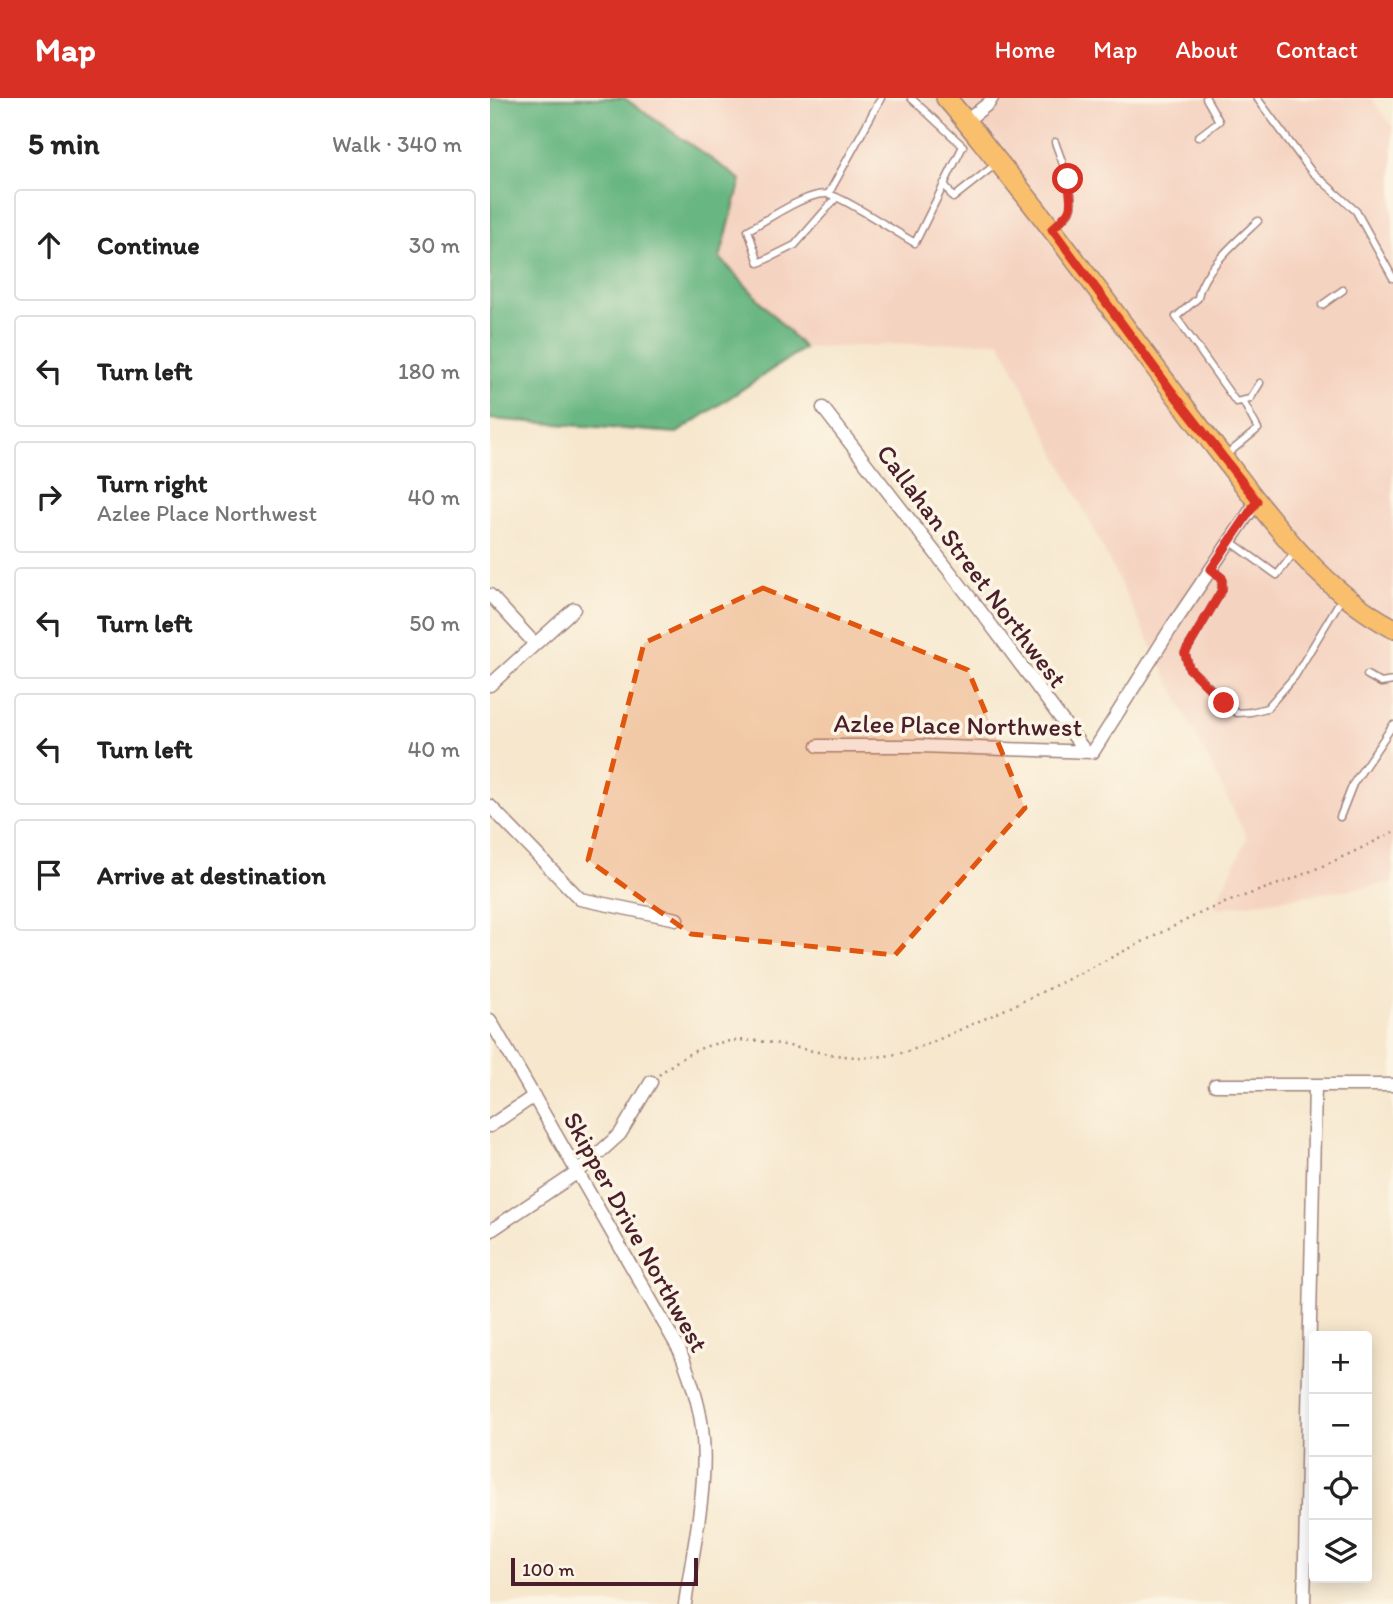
<!DOCTYPE html>
<html lang="en">
<head>
<meta charset="utf-8">
<style>
  :root { --surface:#fff; --page:#f2f2f2; --text:#222; --muted:#767676; --line:#e0e0e0; --accent:#d93025 }
  body { margin:0; font-family:Itim,sans-serif; background:var(--page); color:var(--text) }
  .controls { position:absolute; right:21px; bottom:21px; display:grid; overflow:hidden; border-radius:7px; box-shadow:0 4px 18px #0003 }
  .controls button { width:63px; height:63px; display:grid; place-items:center; padding:0; border:0; border-bottom:2px solid var(--line); background:var(--surface); color:var(--text); font:35px sans-serif }
  .scale { position:absolute; left:21px; bottom:18px; width:187px; box-sizing:border-box; padding-left:7px; border:4px solid #4a1f2b; border-top:0; font-size:19px; line-height:24px; white-space:nowrap; color:#4a1f2b; -webkit-text-stroke:5px #fcf5e5; paint-order:stroke }
  .stop { position:absolute; width:21px; height:21px; margin:-16px; border:5px solid #d93025; border-radius:50%; background:#fff }
  .stop.end { background:#d93025; border-color:#fff; box-shadow:0 2px 7px #0008 }
  .list { margin:0; padding:0; list-style:none }
  h2 { display:flex; justify-content:space-between; align-items:center; height:91px; margin:0; padding:0 28px; font-size:30px }
  h2 small { font-size:23px; font-weight:400; color:var(--muted) }
  .list li { display:grid; grid-template-columns:46px 1fr auto; gap:21px; align-items:center; box-sizing:border-box; height:112px; margin:0 14px 14px; padding:0 14px; border:2px solid var(--line); border-radius:7px }
  .list b { display:block; font-size:26px; white-space:nowrap }
  .list p { margin:0; font-size:23px; white-space:nowrap; color:var(--muted) }
  .list em { font-size:23px; font-style:normal; color:var(--muted) }
  .icon { flex:none; width:38px; height:38px; fill:none; stroke:currentColor; stroke-width:2; stroke-linecap:round; stroke-linejoin:round }
  .map { position:relative; flex:none; width:903px; height:1506px; overflow:hidden }
  header { display:flex; align-items:center; gap:42px; box-sizing:border-box; height:98px; padding:0 35px; background:var(--accent); color:#fff }
  header strong { font-size:33px }
  nav { display:flex; gap:38px; margin-inline-start:auto; font-size:24px }
  main { display:flex }
  aside { flex:1; background:var(--surface) }
  .map>svg:first-child { display:block }
  .built { fill:#f5d3c1 }
  .forest { fill:#67b681; stroke:#586a56; stroke-width:2 }
  .lines { fill:none; stroke-linecap:round; stroke-linejoin:round }
  .lane-casing { stroke:#a0837c; stroke-width:9 }
  .street-casing { stroke:#a0837c; stroke-width:15 }
  .primary-casing { stroke:#a0837c; stroke-width:22 }
  .path { stroke:#a0837c; stroke-width:2.5; stroke-dasharray:2 5; stroke-linecap:butt }
  .lane { stroke:#fff; stroke-width:6 }
  .street { stroke:#fff; stroke-width:12 }
  .primary { stroke:#f9bf6d; stroke-width:19 }
  .route { stroke:#d93025; stroke-width:9 }
  .marked { fill:#e0560e; fill-opacity:0.2; stroke:#e0560e; stroke-width:5; stroke-dasharray:14 9; stroke-linejoin:round }
  .labels { text-anchor:middle; stroke-width:7; stroke-linejoin:round; paint-order:stroke }
  .street-label { font-size:26px; fill:#4a1f2b; stroke:#fcf5e5 }
</style>
</head>
<body>
<header>
<strong>Map</strong>
<nav><a>Home</a><a>Map</a><a>About</a><a>Contact</a></nav>
</header>
<main>
<aside>
<h2>5 min<small>Walk · 340 m</small></h2>
<ul class="list">
<li><svg class="icon" aria-label="ahead" viewBox="0 0 24 24"><path d="M12 20V5M6 11l6-6 6 6"/></svg><div><b>Continue</b></div><em>30 m</em></li>
<li><svg class="icon" aria-label="left" viewBox="0 0 24 24"><path d="M17 20v-9H6M10 6l-5 5 5 5"/></svg><div><b>Turn left</b></div><em>180 m</em></li>
<li><svg class="icon" aria-label="right" viewBox="0 0 24 24"><path d="M7 20v-9h11M14 6l5 5-5 5"/></svg><div><b>Turn right</b><p>Azlee Place Northwest</p></div><em>40 m</em></li>
<li><svg class="icon" aria-label="left" viewBox="0 0 24 24"><path d="M17 20v-9H6M10 6l-5 5 5 5"/></svg><div><b>Turn left</b></div><em>50 m</em></li>
<li><svg class="icon" aria-label="left" viewBox="0 0 24 24"><path d="M17 20v-9H6M10 6l-5 5 5 5"/></svg><div><b>Turn left</b></div><em>40 m</em></li>
<li><svg class="icon" aria-label="arrive" viewBox="0 0 24 24"><path d="M6 21V4h12l-3 4 3 4H6"/></svg><div><b>Arrive at destination</b></div></li>
</ul>
</aside>
<div class="map">
<svg width="903" height="1506" viewBox="0 0 903 1506">
  <rect width="100%" height="100%" fill="#fcf5e5"/>
  <filter id="ink" filterUnits="userSpaceOnUse"><feTurbulence type="fractalNoise" baseFrequency=".0143" numOctaves="2"/><feDisplacementMap in="SourceGraphic" scale="14" xChannelSelector="R" yChannelSelector="G"/><feConvolveMatrix kernelMatrix="1 2 1 2 8 2 1 2 1" color-interpolation-filters="sRGB"/></filter>
  <filter id="wash" filterUnits="userSpaceOnUse"><feTurbulence type="fractalNoise" baseFrequency=".00686" numOctaves="4" result="noise"/><feDisplacementMap in="SourceGraphic" scale="28" xChannelSelector="R" yChannelSelector="G"/><feGaussianBlur stdDeviation="1.57" result="paint"/><feColorMatrix in="noise" values="0 0 0 0 0 0 0 0 0 0 0 0 0 0 0 0 0 1.4 0 .05"/><feComposite in="paint" operator="in"/></filter>
  <g filter="url(#wash)">
    <rect width="100%" height="100%" fill="#f6e7cd"/>
    <path class="built" d="M134,0H881L903,30V785L723,811L757,740L510,243L314,250L230,160L251,82Z"/>
    <path class="forest" d="M0,0H134L251,82L230,160L314,250L187,335L0,321Z"/>
  </g>
  <g filter="url(#ink)">
    <g class="lines">
      <g class="lane-casing">
        <path id="lane" d="M767,0L821,73L866,113L903,180
          M708,39L729,23L716,0
          M454,85L463,100L506,66
          M339,95L391,0
          M346,100L305,147L269,165L258,132C279,121 313,96 336,96C348,95 410,137 425,145L473,48L421,0
          M768,123C748,142 711,173 708,200L686,219L746,304L760,301L770,285
          M562,130C568,125 575,120 579,114C588,100 570,59 565,44
          M832,207L853,192
          M735,358L768,331L753,303
          M740,443L787,477L804,455
          M721,471L732,480V492L695,555L699,570L747,615L761,614L777,610L805,578L853,498
          M877,577L891,585L903,583
          M850,719L863,686L903,627"/>
      </g>
      <g class="street-casing">
        <path id="street" d="M476,23L499,5L502,0
          M333,310L495,519L595,653
          M0,497L45,546
          M0,587L84,511
          M328,648H430L603,654L683,527L767,403
          M0,708L90,801L187,821
          M0,922L190,1253C200,1278 209,1303 212,1330C219,1386 203,1450 195,1506
          M725,987H903
          M0,1028L44,998
          M0,1133L88,1074L130,1036L161,984
          M814,1506L825,987"/>
      </g>
      <g class="primary-casing">
        <path id="primary" d="M456,0C475,21 492,44 510,66C587,159 655,259 729,354C778,418 830,492 903,530"/>
      </g>
      <path class="path" d="M169,977C256,901 317,977 411,955C439,948 467,932 494,921C568,888 640,849 713,814C742,801 773,792 802,781C836,767 871,751 903,734"/>
      <use href="#lane" class="lane"/>
      <use href="#street" class="street"/>
      <use href="#primary" class="primary"/>
    </g>
  </g>
  <g class="lines" filter="url(#ink)">
    <path class="route" d="M578,81C582,111 585,110 562,131L680,291L767,403L721,471L732,480V492L695,555L699,570L734,605"/>
  </g>
  <path class="marked" d="M273,490L478,572L535,710L405,857L201,836L98,762L154,545Z"/>
  <g class="labels">
    <g class="street-label">
      <text transform="translate(482 468) rotate(53)" y="9">Callahan Street Northwest</text>
      <text transform="translate(468 627) rotate(1)" y="9">Azlee Place Northwest</text>
      <text transform="translate(146 1134) rotate(61)" y="9">Skipper Drive Northwest</text>
    </g>
  </g>
</svg>
<div class="controls">
<button>+</button>
<button>−</button>
<button><svg class="icon" aria-label="locate" viewBox="0 0 24 24"><circle cx="12" cy="12" r="6"/><path d="M12 2v4M12 18v4M2 12h4M18 12h4"/></svg></button>
<button><svg class="icon" aria-label="layers" viewBox="0 0 24 24"><path d="M12 4l9 5-9 5-9-5zM3 14l9 5 9-5"/></svg></button>
</div>
<div class="scale">100 m</div>
<div class="stop" style="left:578px;top:81px"></div>
<div class="stop end" style="left:734px;top:605px"></div>
</div>
</main>
</body>
</html>
